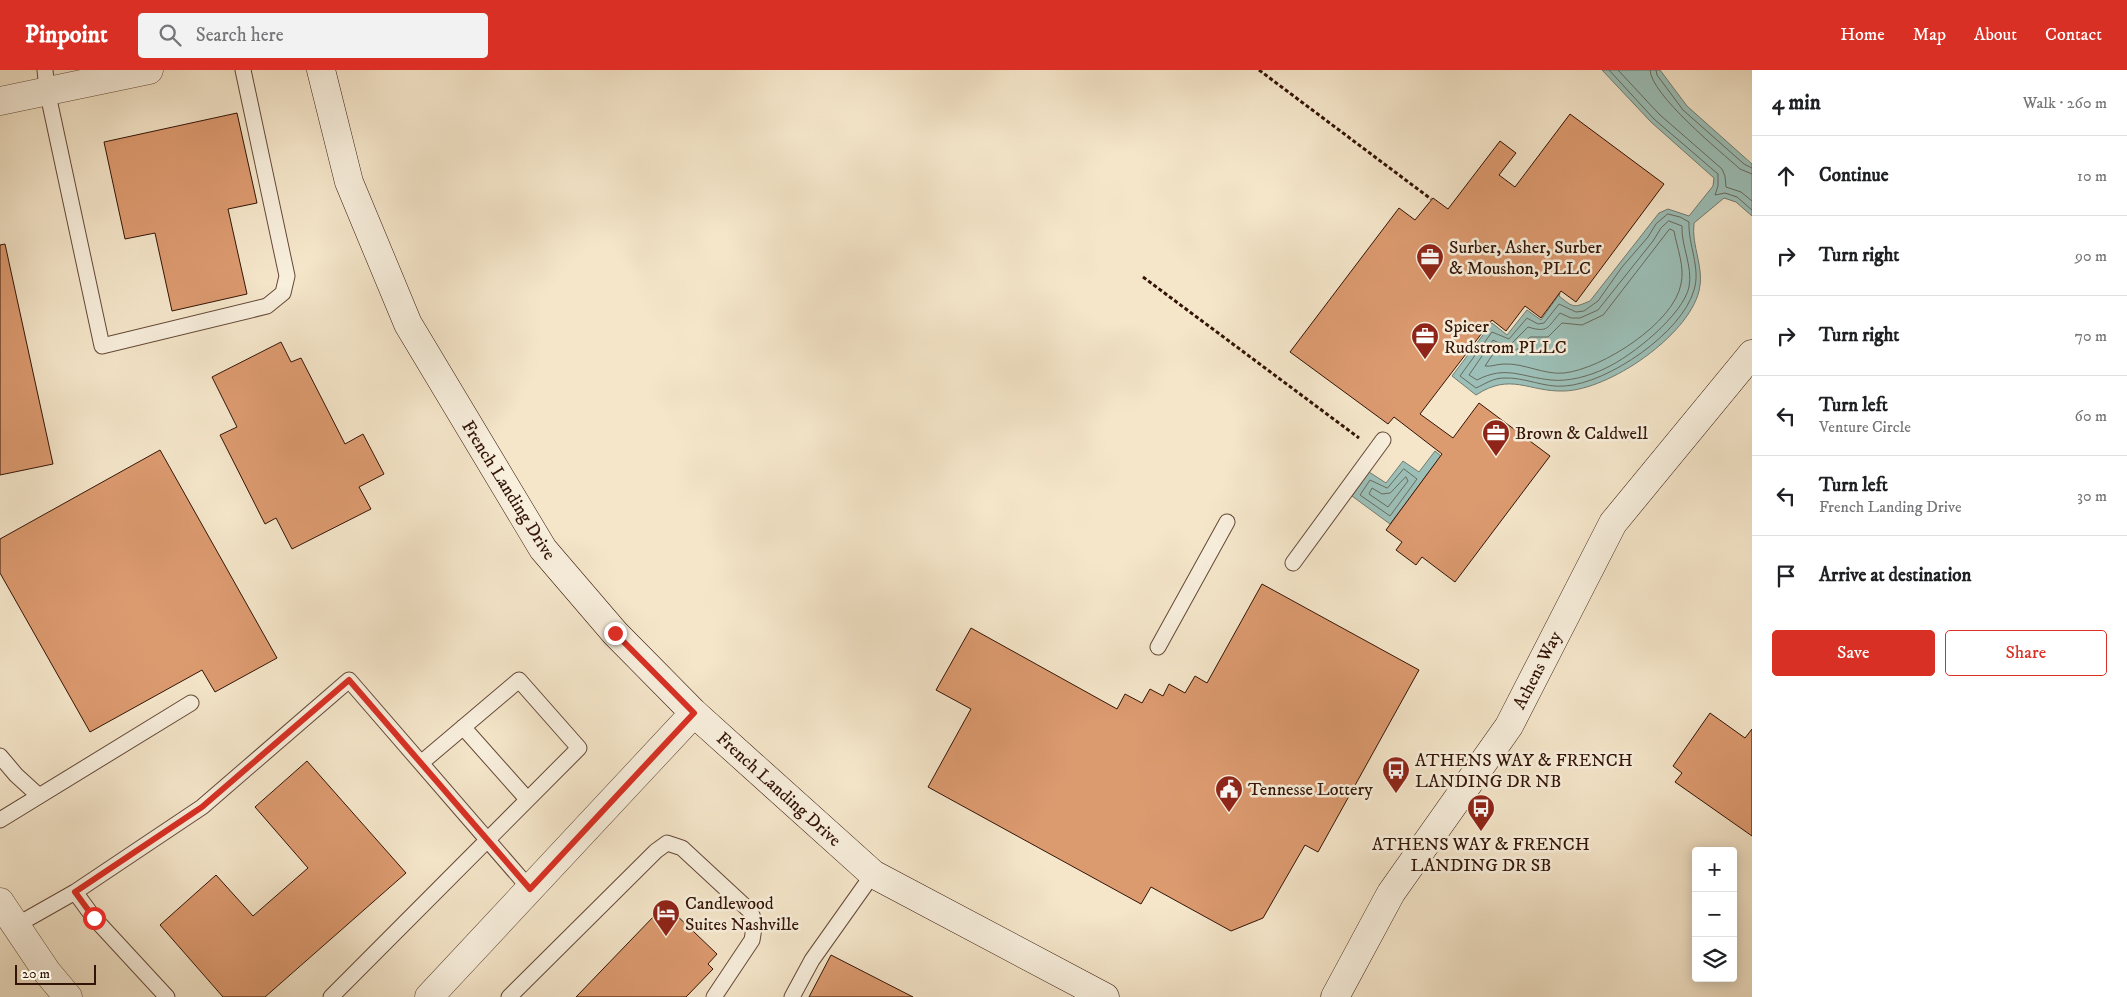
<!DOCTYPE html>
<html lang="en">
<head>
<meta charset="utf-8">
<style>
  :root { --surface:#fff; --page:#f2f2f2; --text:#202124; --muted:#757577; --line:#e0e0e0; --accent:#d93025 }
  body { margin:0; font-family:"IM FELL DW Pica",serif; background:var(--page); color:var(--text) }
  .controls { position:absolute; right:15px; bottom:15px; display:grid; overflow:hidden; border-radius:5px; box-shadow:0 2px 12px #0003 }
  .controls button { width:45px; height:45px; display:grid; place-items:center; padding:0; border:0; border-bottom:1px solid var(--line); background:var(--surface); color:var(--text); font:25px sans-serif }
  .scale { position:absolute; left:15px; bottom:12px; width:81px; box-sizing:border-box; padding-left:5px; border:2px solid #331406; border-top:0; font-size:14px; line-height:18px; white-space:nowrap; color:#331406; -webkit-text-stroke:4px #f8efdd; paint-order:stroke }
  .stop { position:absolute; width:15px; height:15px; margin:-11px; border:4px solid #d93025; border-radius:50%; background:#fff }
  .stop.end { background:#d93025; border-color:#fff; box-shadow:0 1px 5px #0008 }
  .list { margin:0; padding:0; list-style:none }
  h2 { display:flex; justify-content:space-between; align-items:center; height:65px; margin:0; padding:0 20px; font-size:21px }
  h2 small { font-size:16px; font-weight:400; color:var(--muted) }
  .list li { display:grid; grid-template-columns:32px 1fr auto; gap:15px; align-items:center; box-sizing:border-box; height:80px; padding:0 20px; border-top:1px solid var(--line) }
  .list b { display:block; font-size:19px; white-space:nowrap }
  .list p { margin:0; font-size:16px; white-space:nowrap; color:var(--muted) }
  .list em { font-size:16px; font-style:normal; color:var(--muted) }
  .actions { display:flex; gap:10px; padding:15px 20px }
  .actions a { flex:1; padding:11px 0; border:1px solid var(--accent); border-radius:5px; text-align:center; font-size:18px; color:var(--accent) }
  .actions .main { background:var(--accent); color:#fff }
  .icon { flex:none; width:28px; height:28px; fill:none; stroke:currentColor; stroke-width:2; stroke-linecap:round; stroke-linejoin:round }
  .map { position:relative; flex:none; width:1752px; height:927px; overflow:hidden }
  header { display:flex; align-items:center; gap:30px; box-sizing:border-box; height:70px; padding:0 25px; background:var(--accent); color:#fff }
  header strong { font-size:24px }
  nav { display:flex; gap:28px; margin-inline-start:auto; font-size:18px }
  .search { width:350px; height:45px; background:var(--page); display:flex; align-items:center; gap:12px; box-sizing:border-box; padding:0 18px; border-radius:5px; color:var(--muted); font-size:19px }
  main { display:flex }
  aside { flex:1; background:var(--surface) }
  .map>svg:first-child { display:block }
  .water { fill:#9cbfb7; stroke:#727b70 }
  .lines { fill:none; stroke-linecap:round; stroke-linejoin:round }
  .shore { stroke:#686a5e; stroke-width:1 }
  .building { fill:#dc9a6f; stroke:#331406 }
  .lane-casing { stroke:#644837; stroke-width:17 }
  .street-casing { stroke:#644837; stroke-width:29 }
  .secondary-casing { stroke:#331406; stroke-width:29 }
  .path { stroke:#331406; stroke-width:3; stroke-dasharray:4 2.5; stroke-linecap:butt }
  .lane { stroke:#f8efdd; stroke-width:15 }
  .street { stroke:#f8efdd; stroke-width:28 }
  .secondary { stroke:#f8efdd; stroke-width:28 }
  .route { stroke:#d93025; stroke-width:6 }
  .labels { text-anchor:middle; stroke-width:5; stroke-linejoin:round; paint-order:stroke }
  .poi-label { font-size:18px; fill:#331406; stroke:#f8efdd; text-anchor:start }
  .street-label { font-size:18px; fill:#331406; stroke:#f8efdd }
</style>
</head>
<body>
<header>
<strong>Pinpoint</strong>
<div class="search"><svg class="icon" aria-label="search" viewBox="0 0 24 24"><circle cx="10" cy="10" r="6"/><path d="M15 15l6 6"/></svg>Search here</div>
<nav><a>Home</a><a>Map</a><a>About</a><a>Contact</a></nav>
</header>
<main>
<div class="map">
<svg width="1752" height="927" viewBox="0 0 1752 927">
  <rect width="100%" height="100%" fill="#f5e6ca"/>
  <filter id="stains"><feTurbulence type="fractalNoise" baseFrequency=".004" numOctaves="4"/><feColorMatrix values="0 0 0 0 .2 0 0 0 0 .09 0 0 0 0 .02 0 0 0 .5 -.17"/></filter>
  <radialGradient id="worn" r=".72"><stop offset=".6" stop-color="#630" stop-opacity="0"/><stop offset="1" stop-color="#630" stop-opacity=".3"/></radialGradient>
  <path class="water" d="M1602,0H1660L1687,36L1752,94V146L1736,132L1724,128L1694,153C1691,176 1705,198 1699,221C1688,266 1609,320 1564,321C1528,322 1511,302 1476,325L1452,306L1492,253L1507,265L1527,240L1541,250L1560,223L1559,226C1574,238 1573,238 1590,231L1659,143L1668,139L1689,146L1713,116L1714,108L1651,52Z
    M1435,381L1441,386L1390,454L1352,426L1369,402L1386,413L1403,391L1419,402Z"/>
  <g class="lines">
    <path class="shore" d="M1609,0L1654,49L1718,104V116L1715,125L1725,123L1737,127L1752,140
      M1618,0L1659,44L1722,99L1725,106L1726,117L1741,122L1752,131
      M1650,0C1651,25 1720,81 1740,99L1752,104
      M1656,0L1657,5L1683,40L1744,94L1752,98
      M1668,144L1680,147L1689,152C1688,175 1701,198 1694,220C1682,263 1608,313 1565,316C1544,318 1525,307 1504,308C1493,308 1485,314 1476,318L1460,306L1492,262L1509,269L1527,248L1538,254L1544,253L1559,234L1576,242L1584,241L1598,231L1622,197L1648,167L1656,154Z
      M1669,151L1682,156C1681,176 1693,196 1689,217C1683,245 1632,286 1606,298C1590,306 1568,312 1551,310C1521,307 1506,295 1477,310L1469,305L1493,270L1503,275H1510L1528,257C1548,263 1547,258 1560,243L1571,248H1580L1598,240L1653,171L1661,158Z
      M1670,159L1674,161C1677,178 1685,197 1681,214C1674,253 1602,299 1564,303C1544,305 1524,293 1504,294C1497,294 1491,297 1485,296L1495,281C1513,285 1518,280 1530,267H1548L1562,253L1582,255L1603,245Z
      M1404,399L1417,409L1390,446L1360,425L1370,410L1387,418Z
      M1406,407L1408,411L1388,437L1369,424L1372,418L1382,424L1390,423Z"/>
  </g>
  <path class="building" d="M237,43L257,133L228,139L247,224L172,241L155,163L125,169L104,72Z
    M1570,44L1664,114L1576,232L1561,221L1541,248L1525,236L1506,261L1492,250L1420,344L1453,368L1479,333L1550,386L1455,512L1422,487L1416,495L1396,480L1402,472L1386,460L1442,384L1394,347L1388,354L1290,282L1399,138L1415,150L1433,128L1448,139L1500,71L1516,83L1499,105L1515,117Z
    M5,174L53,394L0,405V175Z
    M281,272L291,292L301,288L345,374L363,364L384,404L359,417L371,439L292,479L276,448L265,454L220,365L237,357L212,307Z
    M160,380L277,588L215,622L202,600L90,662L0,503V469Z
    M1262,514L1419,600L1318,782L1305,775L1263,848L1231,861L1151,817L1141,834L928,717L971,639L936,620L971,558L1117,639L1125,624L1142,633L1150,619L1163,626L1169,614L1185,623L1195,606L1207,613Z
    M1710,643L1745,668L1752,659V766L1675,712L1682,703L1673,696Z
    M307,691L406,803L265,927H223L160,855L216,805L253,846L308,798L255,737Z
    M670,839L717,884L708,894L713,899L686,927H576L656,844L661,849Z
    M831,885L913,927H809Z"/>
  <g class="lines">
    <g class="lane-casing">
      <path id="lane" d="M45,0L47,20L102,276L267,236L283,223L287,206L243,0
        M1293,493L1383,370
        M1158,577L1227,452
        M463,657L527,729
        M0,686L16,705L39,726
        M0,750L191,633
        M75,822L94,848L167,927
        M15,856L75,822L202,737L349,610L530,819
        M331,927L579,678L519,610L421,693
        M509,927L656,781L667,773L682,778L750,841L755,852L752,870L714,927
        M792,927L812,890L873,804"/>
    </g>
    <g class="street-casing">
      <path id="street" d="M0,31L149,0
        M0,832L47,902L68,927
        M429,927L694,643"/>
    </g>
    <g class="secondary-casing">
      <path id="secondary" d="M321,0L349,112L408,254L543,479L615,563L694,643L873,804L1105,927
        M1335,927L1391,823L1509,656L1613,453L1752,284"/>
    </g>
    <path class="path" d="M1259,0L1431,129
      M1143,207L1359,368"/>
    <use href="#lane" class="lane"/>
    <use href="#street" class="street"/>
    <use href="#secondary" class="secondary"/>
  </g>
  <g class="lines">
    <path class="route" d="M94,848L75,822L202,737L349,610L530,819L694,643L615,563"/>
  </g>
  <defs>
    <g id="office-pin" transform="scale(1.4375)"><path d="M0 17L-7.5 6A9.5 9.5 0 1 1 7.5 6Z" fill="#8f2418" stroke="#f8efdd"/><path d="M-6-3h4V-5.5h4V-3h4V5H-6ZM-1-4.5V-3h2v-1.5ZM-6 0V1H6V0Z" fill="#fff"/></g>
    <g id="bus-pin" transform="scale(1.4375)"><path d="M0 17L-7.5 6A9.5 9.5 0 1 1 7.5 6Z" fill="#8f2418" stroke="#f8efdd"/><path d="M-5-6H5V4H4V6H2V4H-2V6H-4V4H-5ZM-3.5-4V0h7V-4ZM-3.5 1.2v1.5H-2V1.2ZM2 1.2v1.5H3.5V1.2Z" fill="#fff"/></g>
    <g id="civic-pin" transform="scale(1.4375)"><path d="M0 17L-7.5 6A9.5 9.5 0 1 1 7.5 6Z" fill="#8f2418" stroke="#f8efdd"/><path d="M-.6-6.5H3V-4.5H.6V-3L4-1V1h2V6H-6V1h2V-1L-.6-3ZM-1.2 2.5V6h2.4V2.5Z" fill="#fff"/></g>
    <g id="hotel-pin" transform="scale(1.4375)"><path d="M0 17L-7.5 6A9.5 9.5 0 1 1 7.5 6Z" fill="#8f2418" stroke="#f8efdd"/><path d="M-6-4.5h1.5V1H6V5H4.5V3h-9V5H-6ZM-4 0a1.8 1.8 0 1 1 3.6 0ZM.5 0V-2.5h3Q6-2.5 6 0Z" fill="#fff"/></g>
  </defs>
  <g fill-rule="evenodd">
    <use href="#office-pin" x="1430" y="187"/>
    <use href="#office-pin" x="1425" y="266"/>
    <use href="#office-pin" x="1496" y="363"/>
    <use href="#bus-pin" x="1396" y="700"/>
    <use href="#civic-pin" x="1229" y="719"/>
    <use href="#bus-pin" x="1481" y="738"/>
    <use href="#hotel-pin" x="666" y="843"/>
  </g>
  <g class="labels">
    <g class="poi-label">
      <text x="1449" y="183">Surber, Asher, Surber<tspan x="1449" dy="21">&amp; Moushon, PLLC</tspan></text>
      <text x="1444" y="262">Spicer<tspan x="1444" dy="21">Rudstrom PLLC</tspan></text>
      <text x="1515" y="369">Brown &amp; Caldwell</text>
      <text x="1415" y="696">ATHENS WAY &amp; FRENCH<tspan x="1415" dy="21">LANDING DR NB</tspan></text>
      <text x="1248" y="725">Tennesse Lottery</text>
      <text x="1481" y="780" text-anchor="middle">ATHENS WAY &amp; FRENCH<tspan x="1481" dy="21">LANDING DR SB</tspan></text>
      <text x="685" y="839">Candlewood<tspan x="685" dy="21">Suites Nashville</tspan></text>
    </g>
    <g class="street-label">
      <text transform="translate(509 420) rotate(58)" y="6">French Landing Drive</text>
      <text transform="translate(1537 600) rotate(-63)" y="6">Athens Way</text>
      <text transform="translate(779 719) rotate(42)" y="6">French Landing Drive</text>
    </g>
  </g>
  <rect width="100%" height="100%" filter="url(#stains)"/>
  <rect width="100%" height="100%" fill="url(#worn)"/>
</svg>
<div class="controls">
<button>+</button>
<button>−</button>
<button><svg class="icon" aria-label="layers" viewBox="0 0 24 24"><path d="M12 4l9 5-9 5-9-5zM3 14l9 5 9-5"/></svg></button>
</div>
<div class="scale">20 m</div>
<div class="stop" style="left:94px;top:848px"></div>
<div class="stop end" style="left:615px;top:563px"></div>
</div>
<aside>
<h2>4 min<small>Walk · 260 m</small></h2>
<ul class="list">
<li><svg class="icon" aria-label="ahead" viewBox="0 0 24 24"><path d="M12 20V5M6 11l6-6 6 6"/></svg><div><b>Continue</b></div><em>10 m</em></li>
<li><svg class="icon" aria-label="right" viewBox="0 0 24 24"><path d="M7 20v-9h11M14 6l5 5-5 5"/></svg><div><b>Turn right</b></div><em>90 m</em></li>
<li><svg class="icon" aria-label="right" viewBox="0 0 24 24"><path d="M7 20v-9h11M14 6l5 5-5 5"/></svg><div><b>Turn right</b></div><em>70 m</em></li>
<li><svg class="icon" aria-label="left" viewBox="0 0 24 24"><path d="M17 20v-9H6M10 6l-5 5 5 5"/></svg><div><b>Turn left</b><p>Venture Circle</p></div><em>60 m</em></li>
<li><svg class="icon" aria-label="left" viewBox="0 0 24 24"><path d="M17 20v-9H6M10 6l-5 5 5 5"/></svg><div><b>Turn left</b><p>French Landing Drive</p></div><em>30 m</em></li>
<li><svg class="icon" aria-label="arrive" viewBox="0 0 24 24"><path d="M6 21V4h12l-3 4 3 4H6"/></svg><div><b>Arrive at destination</b></div></li>
</ul>
<div class="actions"><a class="main">Save</a><a>Share</a></div>
</aside>
</main>
</body>
</html>
